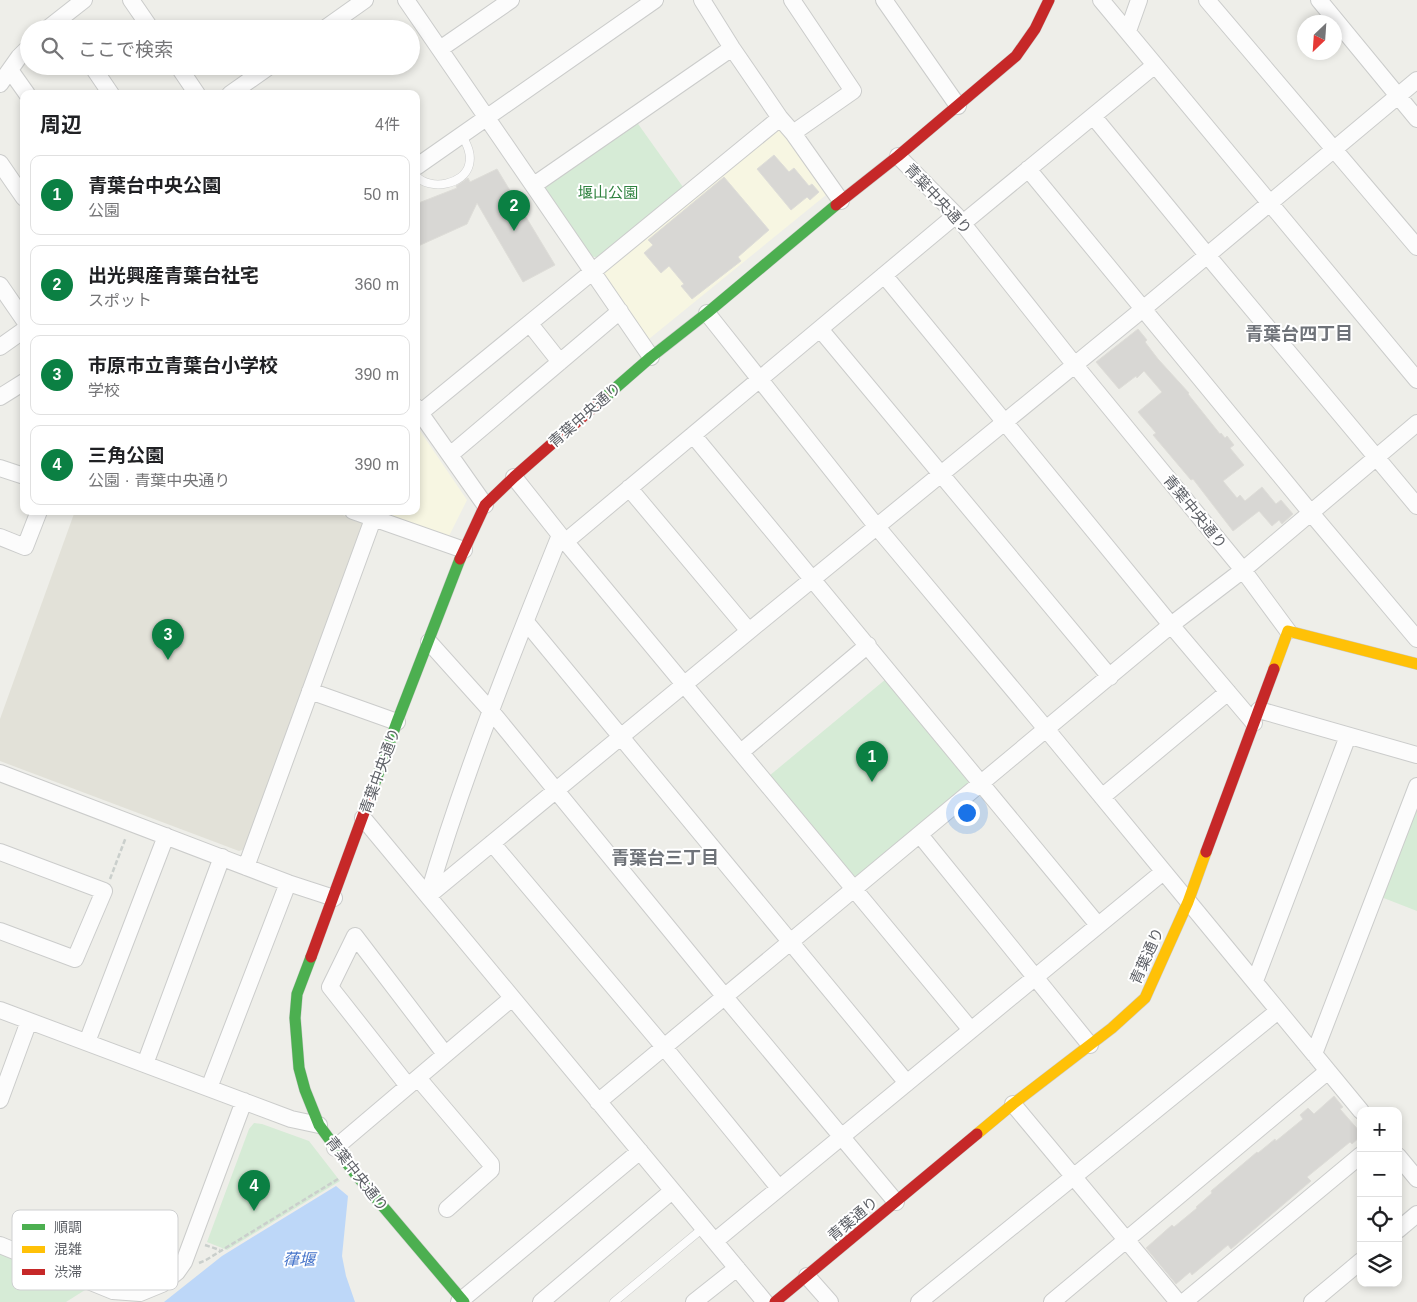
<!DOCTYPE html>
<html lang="ja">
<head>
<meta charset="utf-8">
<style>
  :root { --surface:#fff; --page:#f6f6f6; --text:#202124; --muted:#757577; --line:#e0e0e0; --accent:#0b8043 }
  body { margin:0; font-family:Helvetica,"Noto Sans JP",sans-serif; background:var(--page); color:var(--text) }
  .controls { position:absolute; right:15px; bottom:15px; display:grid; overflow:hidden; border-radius:10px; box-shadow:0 2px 8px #0003 }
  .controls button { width:45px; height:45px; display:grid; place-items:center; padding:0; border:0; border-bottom:1px solid var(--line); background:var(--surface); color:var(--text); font:25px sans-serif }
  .compass { position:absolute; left:1297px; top:15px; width:45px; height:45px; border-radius:50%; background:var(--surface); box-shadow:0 2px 8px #0003; rotate:205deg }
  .you { position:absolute; left:966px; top:812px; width:18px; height:18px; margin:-12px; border:4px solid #fff; border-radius:50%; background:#1a73e8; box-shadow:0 0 0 8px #1a73e833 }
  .badge { display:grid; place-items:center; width:32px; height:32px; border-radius:50%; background:var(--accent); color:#fff; font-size:16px; font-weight:700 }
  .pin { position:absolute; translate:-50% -41px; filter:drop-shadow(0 1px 2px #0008) }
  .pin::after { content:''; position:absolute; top:26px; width:18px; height:15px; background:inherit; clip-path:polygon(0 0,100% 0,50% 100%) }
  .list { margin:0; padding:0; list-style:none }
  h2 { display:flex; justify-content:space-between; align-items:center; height:65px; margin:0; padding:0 20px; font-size:21px }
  h2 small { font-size:16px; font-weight:400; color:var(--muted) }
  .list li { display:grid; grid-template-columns:32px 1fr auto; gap:15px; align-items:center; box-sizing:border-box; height:80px; margin:0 10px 10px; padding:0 10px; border:1px solid var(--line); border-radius:10px }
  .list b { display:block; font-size:19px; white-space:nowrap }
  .list p { margin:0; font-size:16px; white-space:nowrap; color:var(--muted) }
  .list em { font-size:16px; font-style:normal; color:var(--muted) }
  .icon { flex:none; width:28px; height:28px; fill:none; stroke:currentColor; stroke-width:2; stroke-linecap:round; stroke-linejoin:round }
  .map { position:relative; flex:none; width:1417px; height:1302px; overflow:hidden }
  .search { position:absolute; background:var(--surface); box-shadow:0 2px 8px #0003; left:20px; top:20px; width:400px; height:55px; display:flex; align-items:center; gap:12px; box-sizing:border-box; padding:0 18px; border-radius:28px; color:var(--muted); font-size:19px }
  .panel { position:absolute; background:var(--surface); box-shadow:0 2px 8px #0003; left:20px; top:90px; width:400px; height:425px; border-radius:10px }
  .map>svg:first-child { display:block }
  .commercial { fill:#f7f6e2 }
  .education { fill:#e2e1d8 }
  .green { fill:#d6ebd6 }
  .water { fill:#bdd7f8 }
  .building { fill:#d8d7d4; stroke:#deddd8 }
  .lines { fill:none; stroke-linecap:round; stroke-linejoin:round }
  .lane-casing { stroke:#cbcccb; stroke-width:9 }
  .street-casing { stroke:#cbcccb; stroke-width:18 }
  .fast-casing { stroke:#cbcbca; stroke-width:12 }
  .slow-casing { stroke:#cbcbca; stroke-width:12 }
  .jam-casing { stroke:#cbcbca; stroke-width:12 }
  .path { stroke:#cacfcc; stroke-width:2.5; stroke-dasharray:5 2.5; stroke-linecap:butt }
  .lane { stroke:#fcfcfc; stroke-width:8 }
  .street { stroke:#fcfcfc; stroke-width:16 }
  .fast { stroke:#4caf50; stroke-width:11 }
  .slow { stroke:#ffc107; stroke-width:11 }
  .jam { stroke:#c62828; stroke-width:11 }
  .labels { text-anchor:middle; stroke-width:4; stroke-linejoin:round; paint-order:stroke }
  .park-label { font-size:15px; fill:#308340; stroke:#fff }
  .street-label { font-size:15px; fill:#5e6167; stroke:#fff }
  .water-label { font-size:16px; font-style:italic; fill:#4473ca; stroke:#fff }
  .quarter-label { font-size:18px; font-weight:bold; fill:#6f7379; stroke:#fff }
  .key { fill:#fff; stroke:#cfd0d1; stroke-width:1 }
  .key-label { font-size:14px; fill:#5e6167 }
</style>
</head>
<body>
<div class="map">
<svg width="1417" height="1302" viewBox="0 0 1417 1302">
  <rect width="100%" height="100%" fill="#eeeee9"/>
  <path class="commercial" d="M775,130L782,131L826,195L649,339L604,276L605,270Z
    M416,425L467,500L448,538L375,511H416Z"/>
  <path class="education" d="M75,511H332L362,522L364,529L245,849L239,851L0,761V719Z"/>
  <path class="green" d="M636,121L683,187L598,258L591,256L545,191L547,183Z
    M886,679L970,778V786L858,878L852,876L769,776Z
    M1417,800V911L1381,897Z
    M254,1123L262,1124L309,1141L340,1181L227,1250L207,1242L249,1129Z
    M0,1254L85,1290L66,1302H0Z"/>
  <path class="water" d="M336,1186L348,1196L342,1256L346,1276L355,1302H164L222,1256Z"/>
  <path class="building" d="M774,155L789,172L794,168L809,186L812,184L819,192L810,200L807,197L791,210L757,169Z
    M497,169L555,265L523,282L477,203L467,224L416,247V204L457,188L456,186L468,178L470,182Z
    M724,177L769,230L738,257L741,261L692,299L681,286L684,284L669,266L661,273L644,253L653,245L648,240Z
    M1138,329L1147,340L1145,342L1158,359L1189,393L1188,394L1220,434L1221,433L1225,438L1227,436L1234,445L1230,448L1244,465L1223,481L1237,498L1240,495L1245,501L1262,487L1276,504L1281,500L1293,514L1282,524L1279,520L1272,526L1259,511L1233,531L1193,479L1191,480L1153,435L1156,433L1138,412L1162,392L1144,371L1137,378L1136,376L1119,389L1096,362Z
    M1334,1096L1343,1107L1340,1109L1361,1133V1136L1352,1144L1350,1142L1307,1177L1311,1181L1231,1249L1228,1245L1192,1275L1190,1272L1176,1284L1146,1248L1172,1225L1174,1227L1197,1208L1196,1207L1212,1193L1211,1191L1257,1152L1258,1153L1275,1139L1276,1141L1303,1119L1300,1115L1308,1108L1314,1114Z"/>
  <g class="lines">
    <g class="lane-casing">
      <path id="lane" d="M416,176C430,191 464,185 469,165C472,154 467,145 462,135
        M614,1302L703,1228"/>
    </g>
    <g class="street-casing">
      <path id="street" d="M131,0L151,29
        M406,0L651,357
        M702,0L732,48L780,118L793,133L841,201
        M792,0L853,91L793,133
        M884,0L958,106
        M1101,0L1417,380
        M1207,0L1417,247
        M1319,0L1417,119
        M47,29L84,0
        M324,29L365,0
        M1128,31L1139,0
        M440,49L511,0
        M92,66L111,94
        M178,66L197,94
        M10,70L27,94
        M0,84L19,57L29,47
        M230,94L270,66
        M1093,116L1207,255L1417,506
        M898,156L956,215L1074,364L1243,570L1288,631
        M0,163L24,198
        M416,167L655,0
        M1028,169L1311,513L1417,639
        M534,185L732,48
        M963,223L1155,65
        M884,275L1171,625L1254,723
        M0,285L24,320
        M707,313L877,527L1047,730L1361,1111
        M530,324L560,362
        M820,329L1110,677
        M0,347L24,330
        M0,397L24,382
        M416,407L485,505
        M420,413L780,118
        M693,435L1098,925
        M450,455L620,311
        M0,468L24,476
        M514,477L560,535L971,1030
        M629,488L749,631
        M353,511L464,550
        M0,537L25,547L39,511
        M565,542L956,215
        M526,622L907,1083
        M429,642L491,711L725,997L896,1202
        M310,691L397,722
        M1259,710L1417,755
        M741,752L868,645
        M0,773L288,883L334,898
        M1102,797L1228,692
        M363,818L765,1302
        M920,835L1090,1045
        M492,843L664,1047L779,1188
        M0,852L104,891L75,959L0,931
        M246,867L373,519
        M428,896L749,631L1143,309L1417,80
        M428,896C464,774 512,654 560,535
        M1255,981L1348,736
        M0,1010L291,1119L319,1125
        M87,1042L166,836
        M1314,1054L1417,786
        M145,1064L222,857
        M418,1078L491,1164V1170L447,1209
        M408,1086L330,987L355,936L445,1054
        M209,1088L288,883
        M0,1100L29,1021
        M598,1102L1171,625L1243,570L1417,423
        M1013,1104L1178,1302
        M335,1148L512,998
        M1398,1156L1417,1179
        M1398,1230L1417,1214
        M715,1241L1163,872
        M0,1245L113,1291L140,1293L162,1284L177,1272L184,1262L244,1101
        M807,1276L830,1302
        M459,1302L640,1151
        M541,1302L672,1191
        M694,1302L737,1268
        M919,1302L1278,1011
        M1052,1302L1328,1071
        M1184,1302L1361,1155
        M1312,1302L1361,1261"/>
    </g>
    <g class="fast-casing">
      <path id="fast" d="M604,398L651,357L707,313L836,205
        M369,799L397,722L460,559
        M311,957L297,994L295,1018L299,1068L305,1090L319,1125L352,1170L464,1302"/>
    </g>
    <g class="slow-casing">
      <path id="slow" d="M1274,669L1288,631L1417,664
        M977,1134L1013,1104L1112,1028L1145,998L1188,902L1206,852"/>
    </g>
    <g class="jam-casing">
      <path id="jam" d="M836,205L898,156L1016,56L1035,29L1049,0
        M460,559L485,505L514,477L604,398
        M1206,852L1274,669
        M311,957L369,799
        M775,1302L977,1134"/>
    </g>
    <path class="path" d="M110,879L126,837
      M205,1245L220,1250
      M199,1263L206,1260L338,1179"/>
    <use href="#lane" class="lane"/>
    <use href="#street" class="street"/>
    <use href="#fast" class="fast"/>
    <use href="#slow" class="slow"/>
    <use href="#jam" class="jam"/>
  </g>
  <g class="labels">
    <g class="park-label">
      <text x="608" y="198">堰山公園</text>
    </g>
    <g class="street-label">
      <text transform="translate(938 199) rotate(47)" y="5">青葉中央通り</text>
      <text transform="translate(585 415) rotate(-41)" y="5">青葉中央通り</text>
      <text transform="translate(1195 512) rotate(51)" y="5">青葉中央通り</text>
      <text transform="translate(380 771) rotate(-70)" y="5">青葉中央通り</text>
      <text transform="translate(1147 956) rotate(-66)" y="5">青葉通り</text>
      <text transform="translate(357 1174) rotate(52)" y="5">青葉中央通り</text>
      <text transform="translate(853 1219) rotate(-40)" y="5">青葉通り</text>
    </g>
    <g class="water-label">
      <text x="299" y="1265">葎堰</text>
    </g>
    <g class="quarter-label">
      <text x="1299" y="340">青葉台四丁目</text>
      <text x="665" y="864">青葉台三丁目</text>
    </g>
  </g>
  <rect x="12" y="1210" width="166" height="80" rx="8" class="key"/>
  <rect x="22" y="1224" width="23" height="6" fill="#4caf50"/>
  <rect x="22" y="1246" width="23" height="7" fill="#ffc107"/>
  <rect x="22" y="1269" width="23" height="6" fill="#c62828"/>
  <g class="key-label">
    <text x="54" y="1232">順調</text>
    <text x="54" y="1254">混雑</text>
    <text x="54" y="1277">渋滞</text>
  </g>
</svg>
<div class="controls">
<button>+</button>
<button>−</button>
<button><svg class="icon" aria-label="locate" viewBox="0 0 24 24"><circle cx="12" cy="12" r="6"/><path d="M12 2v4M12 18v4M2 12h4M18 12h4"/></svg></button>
<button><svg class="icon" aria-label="layers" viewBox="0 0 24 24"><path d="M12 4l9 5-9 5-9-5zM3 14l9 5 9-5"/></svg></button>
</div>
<svg class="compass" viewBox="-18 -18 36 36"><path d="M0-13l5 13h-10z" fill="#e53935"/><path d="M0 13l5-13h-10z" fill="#757577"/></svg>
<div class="you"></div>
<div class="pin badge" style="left:872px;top:782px">1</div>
<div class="pin badge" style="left:514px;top:231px">2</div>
<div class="pin badge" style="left:168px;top:660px">3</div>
<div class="pin badge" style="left:254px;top:1211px">4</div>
<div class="search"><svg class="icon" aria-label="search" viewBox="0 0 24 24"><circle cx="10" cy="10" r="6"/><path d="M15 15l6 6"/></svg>ここで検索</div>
<section class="panel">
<h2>周辺<small>4件</small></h2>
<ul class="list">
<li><span class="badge">1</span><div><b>青葉台中央公園</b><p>公園</p></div><em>50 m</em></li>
<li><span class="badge">2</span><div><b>出光興産青葉台社宅</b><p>スポット</p></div><em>360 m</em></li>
<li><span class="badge">3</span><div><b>市原市立青葉台小学校</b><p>学校</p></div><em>390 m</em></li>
<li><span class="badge">4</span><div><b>三角公園</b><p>公園 · 青葉中央通り</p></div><em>390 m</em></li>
</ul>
</section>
</div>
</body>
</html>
